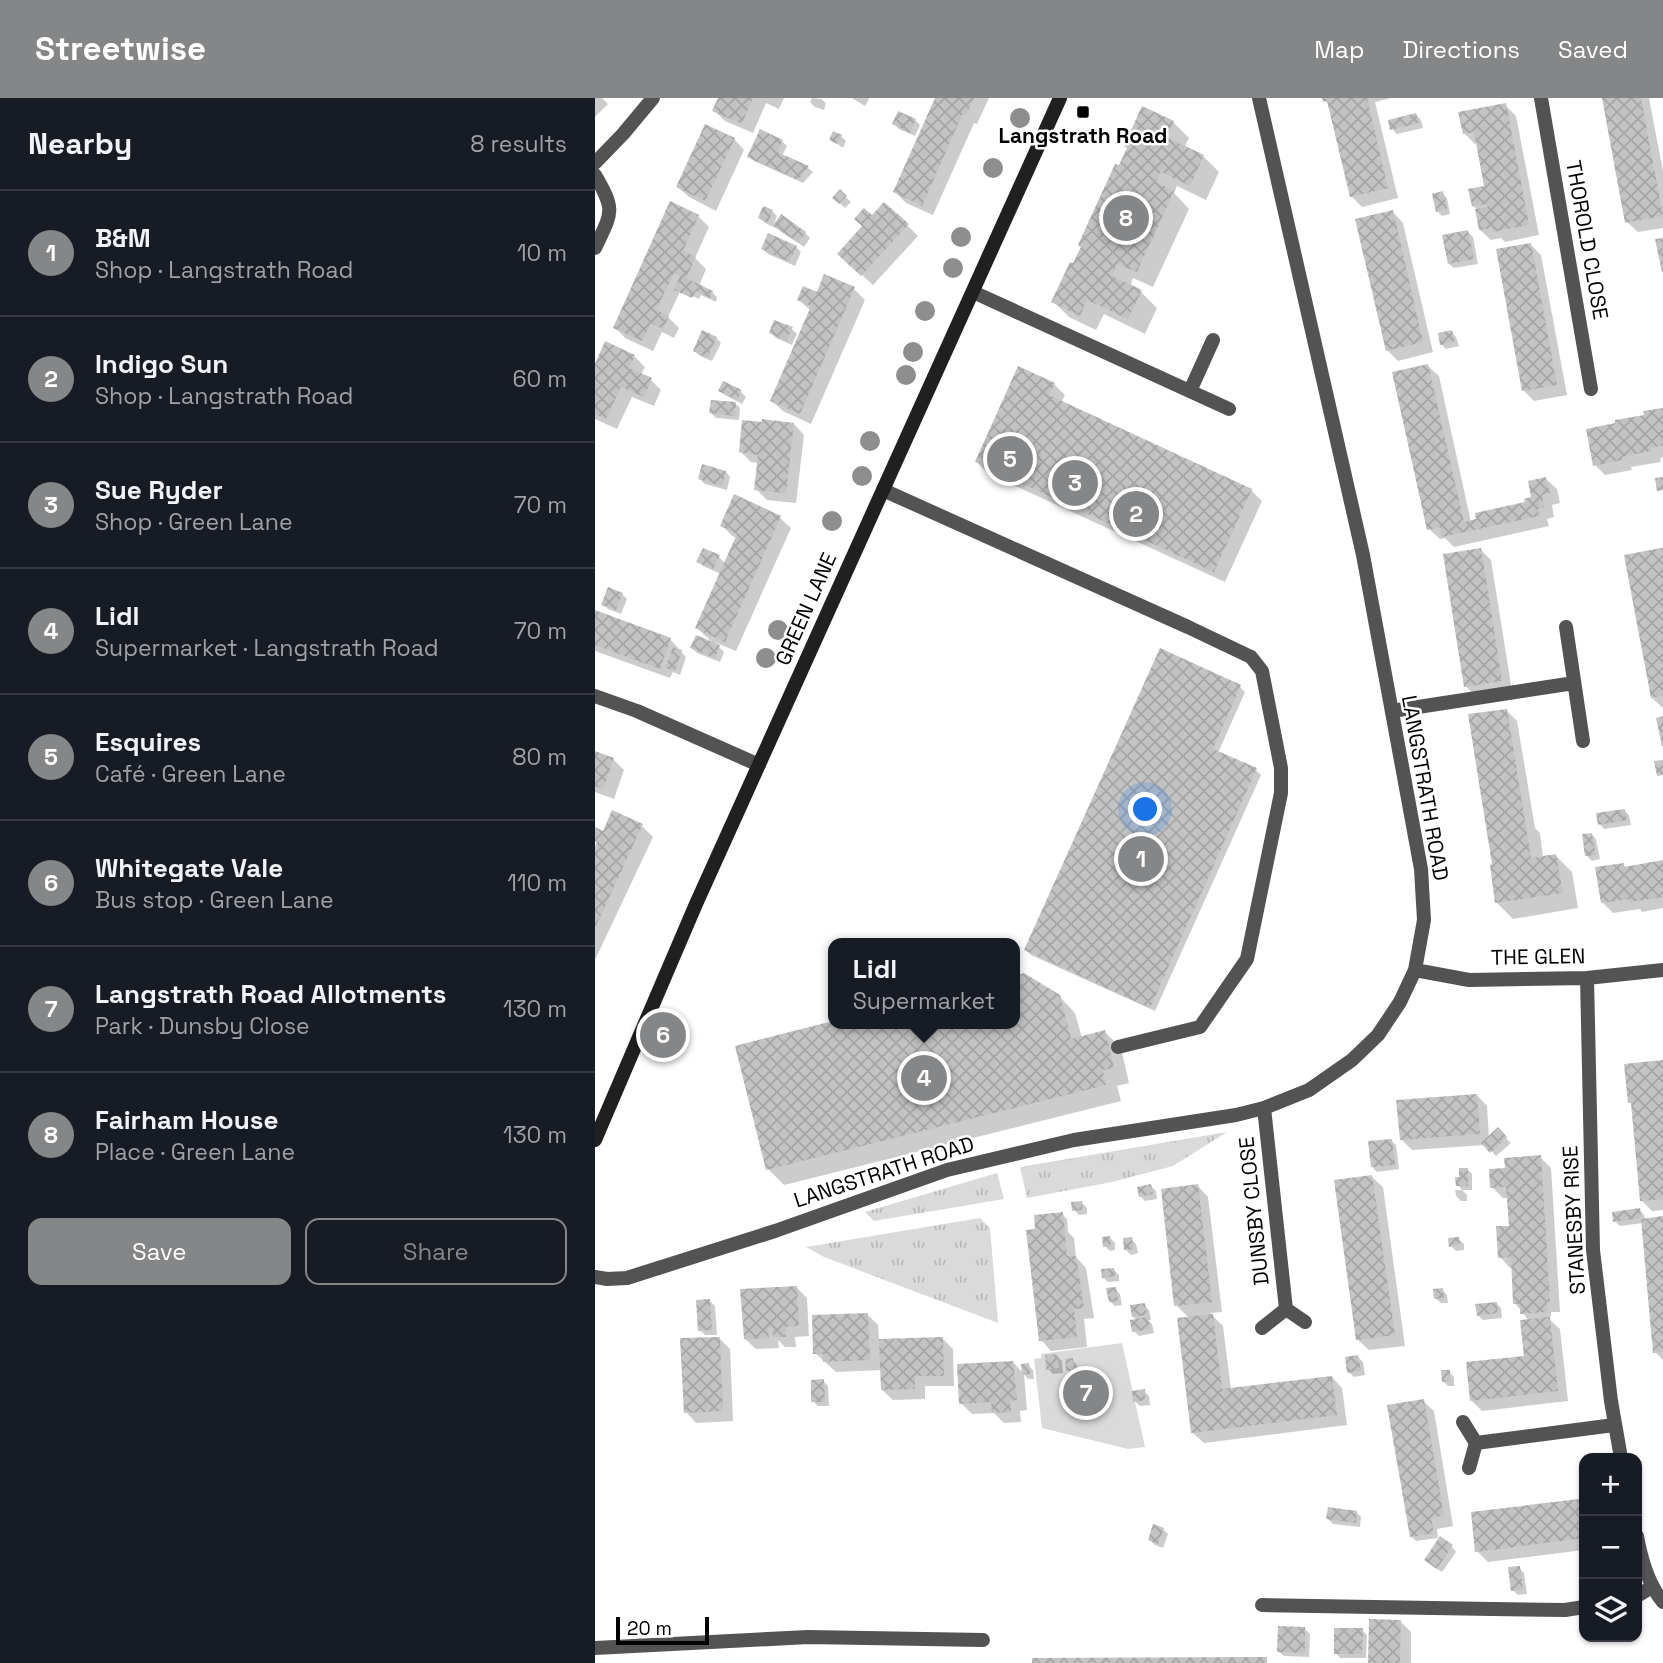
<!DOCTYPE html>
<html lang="en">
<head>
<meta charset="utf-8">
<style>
  :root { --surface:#171b24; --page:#242831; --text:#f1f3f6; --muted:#9ea1a6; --line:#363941; --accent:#858687 }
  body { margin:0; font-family:"Space Grotesk",sans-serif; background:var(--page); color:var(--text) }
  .controls { position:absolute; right:21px; bottom:21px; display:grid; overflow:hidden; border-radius:14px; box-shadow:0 2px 5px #0004 }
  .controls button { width:63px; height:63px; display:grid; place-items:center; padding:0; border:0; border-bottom:2px solid var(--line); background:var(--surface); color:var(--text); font:35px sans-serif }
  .scale { position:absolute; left:21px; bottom:18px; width:93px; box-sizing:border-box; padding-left:7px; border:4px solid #000; border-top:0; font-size:19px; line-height:24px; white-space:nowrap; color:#000; -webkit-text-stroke:5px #fff; paint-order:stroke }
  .you { position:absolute; left:551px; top:712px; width:24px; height:24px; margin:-18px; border:5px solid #fff; border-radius:50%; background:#1a73e8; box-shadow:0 0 0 10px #1a73e833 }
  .badge { display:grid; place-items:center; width:46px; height:46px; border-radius:50%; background:var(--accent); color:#fff; font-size:23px; font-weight:700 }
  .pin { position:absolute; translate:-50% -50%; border:4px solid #fff; box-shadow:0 2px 7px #0006 }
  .popup { position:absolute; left:233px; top:840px; width:192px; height:91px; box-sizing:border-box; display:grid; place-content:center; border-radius:14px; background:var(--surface); filter:drop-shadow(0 2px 5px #0005); font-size:23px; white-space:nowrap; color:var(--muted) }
  .popup b { font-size:26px; color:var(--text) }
  .popup::after { content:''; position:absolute; left:50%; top:100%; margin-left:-14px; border:14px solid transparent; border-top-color:var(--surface) }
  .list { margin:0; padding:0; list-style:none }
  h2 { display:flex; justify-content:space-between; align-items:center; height:91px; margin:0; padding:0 28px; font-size:30px }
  h2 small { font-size:23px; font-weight:400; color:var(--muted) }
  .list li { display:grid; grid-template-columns:46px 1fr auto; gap:21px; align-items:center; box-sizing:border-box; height:126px; padding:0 28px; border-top:2px solid var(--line) }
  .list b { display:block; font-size:26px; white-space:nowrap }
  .list p { margin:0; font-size:23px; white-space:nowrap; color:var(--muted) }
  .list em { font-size:23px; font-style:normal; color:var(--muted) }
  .actions { display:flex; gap:14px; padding:21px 28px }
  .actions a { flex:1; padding:16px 0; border:2px solid var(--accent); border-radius:14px; text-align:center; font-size:24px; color:var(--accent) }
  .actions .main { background:var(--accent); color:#fff }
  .icon { flex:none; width:38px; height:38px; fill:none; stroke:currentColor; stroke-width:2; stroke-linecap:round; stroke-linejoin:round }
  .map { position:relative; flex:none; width:1068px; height:1565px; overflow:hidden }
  header { display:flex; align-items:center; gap:42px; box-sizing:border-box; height:98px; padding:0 35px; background:var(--accent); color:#fff }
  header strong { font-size:33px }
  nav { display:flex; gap:38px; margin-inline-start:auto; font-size:24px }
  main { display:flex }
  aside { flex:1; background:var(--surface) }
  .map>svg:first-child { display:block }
  .grass { fill:url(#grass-tufts) }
  .garden { fill:#dadada }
  .shadow { fill:#0003 }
  .building { fill:url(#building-cross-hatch) }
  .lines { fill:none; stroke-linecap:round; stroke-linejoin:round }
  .lane { stroke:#535353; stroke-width:14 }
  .street { stroke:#535353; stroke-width:14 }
  .secondary { stroke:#202020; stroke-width:14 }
  .tree { fill:#8e8e8e }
  .poi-dot { fill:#000; stroke:#fff; stroke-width:2.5 }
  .labels { text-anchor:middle; stroke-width:5; stroke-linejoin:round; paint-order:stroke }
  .poi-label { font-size:21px; font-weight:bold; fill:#000; stroke:#fff }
  .street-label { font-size:21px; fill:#000; stroke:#fff }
</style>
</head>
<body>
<header>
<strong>Streetwise</strong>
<nav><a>Map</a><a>Directions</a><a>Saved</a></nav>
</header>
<main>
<aside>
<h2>Nearby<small>8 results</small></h2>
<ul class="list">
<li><span class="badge">1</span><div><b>B&amp;M</b><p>Shop · Langstrath Road</p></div><em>10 m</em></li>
<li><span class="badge">2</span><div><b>Indigo Sun</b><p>Shop · Langstrath Road</p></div><em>60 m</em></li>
<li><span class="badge">3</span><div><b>Sue Ryder</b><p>Shop · Green Lane</p></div><em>70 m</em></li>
<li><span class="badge">4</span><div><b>Lidl</b><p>Supermarket · Langstrath Road</p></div><em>70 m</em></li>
<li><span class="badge">5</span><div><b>Esquires</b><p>Café · Green Lane</p></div><em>80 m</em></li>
<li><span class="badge">6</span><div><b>Whitegate Vale</b><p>Bus stop · Green Lane</p></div><em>110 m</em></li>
<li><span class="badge">7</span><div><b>Langstrath Road Allotments</b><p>Park · Dunsby Close</p></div><em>130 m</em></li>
<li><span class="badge">8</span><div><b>Fairham House</b><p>Place · Green Lane</p></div><em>130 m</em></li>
</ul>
<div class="actions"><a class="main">Save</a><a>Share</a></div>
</aside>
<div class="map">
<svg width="1068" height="1565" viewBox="0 0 1068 1565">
  <defs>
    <pattern id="grass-tufts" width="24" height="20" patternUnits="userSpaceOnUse" patternTransform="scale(1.75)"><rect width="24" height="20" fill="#dadada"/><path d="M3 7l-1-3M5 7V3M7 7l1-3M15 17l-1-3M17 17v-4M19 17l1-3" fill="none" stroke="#b9b9b9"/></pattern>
    <pattern id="building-cross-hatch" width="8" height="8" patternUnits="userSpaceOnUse" patternTransform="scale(1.75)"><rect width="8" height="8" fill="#c3c3c3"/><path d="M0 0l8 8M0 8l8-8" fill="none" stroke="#a6a6a6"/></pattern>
  </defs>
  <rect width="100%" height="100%" fill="#fff"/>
  <path class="grass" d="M632,1034L578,1068L517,1084L432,1100L425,1069Z
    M402,1075L409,1101L279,1123L270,1114Z
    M385,1120L395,1130L403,1225L229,1159L211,1149Z"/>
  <path class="garden" d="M527,1245L550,1349L533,1351L447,1330L439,1261L446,1260V1256Z"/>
  <path class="shadow" d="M0,0H7L13,6L0,19Z
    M125,0H189L184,11L171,5L158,35L130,23L119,12Z
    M217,0L226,1L231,5L229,12L220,9L215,4Z
    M257,0H273L274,1L270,8Z
    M342,0H394L382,26L379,25L338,117L311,105L300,94Z
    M729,0H796L780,4L803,100L767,109L756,98L735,8Z
    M1008,0H1054L1068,73V130L1043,134L1032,124Z
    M910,7L921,18L944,137L910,144L906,140L896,142L885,132L882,111L878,108L891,89L883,45L880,46L869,35Z
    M821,17L826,22L828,30L802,36L797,31Z
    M320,22L325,27L320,38L304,31L299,26Z
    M578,24L594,40L589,50L608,58L624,74L611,102L582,88L579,95L594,111L558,189L538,180L535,189L546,194L562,210L550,236L509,216L501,232L474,219L458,203L479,168L525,70Z
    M246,38L251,43L248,50L237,42Z
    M139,41L149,52L121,113L94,99L83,89Z
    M187,43L192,48L187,58L213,70L218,74L208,85L159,63L154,59Z
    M245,93L256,104L250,110L239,100Z
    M847,95L852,100L855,116L847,118L842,113Z
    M76,106L103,118L114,129L100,160L111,171L104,188L117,194L122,199L121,204L106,197L104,201L84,192V196L73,219L84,230L79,240L67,234L58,253L30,240L20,229Z
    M169,110L178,114L182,118L179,126L181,127L186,119L210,135L215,140L209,149L185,133L179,127L178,129L170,125L165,120Z
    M798,114L808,125L838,254L803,263L792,252Z
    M278,120L312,127L323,138L278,187L255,166Z
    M873,134L878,139L883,166L859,170L854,166Z
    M936,147L946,157L972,297L939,303L928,292Z
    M201,149L206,154L200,168L173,156L168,151Z
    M259,191L270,202L216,326L188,313L177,303L216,213L204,202Z
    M197,231L202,236L197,247L181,240L176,235Z
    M856,234L861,239L864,248L851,251L846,246Z
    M121,240L126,245L117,263L105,258L100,253Z
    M39,258L50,269L46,277L56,282L66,292L59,308L37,299L22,331L0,321V271Z
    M833,268L844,278L876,424L932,405L938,401L951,381L962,391L965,405L957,407L959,419L952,421L954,428L859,449L850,440L845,441L834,431Z
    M459,286L470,297L466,305L656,392L667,403L630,484L392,375L382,364Z
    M125,293L146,294L151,299L147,306L130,297Z
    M140,305L145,310L144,322L121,320L116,315Z
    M1068,311V359L1065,360L1066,364L1036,369L1037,372L1010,377L1000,367L1051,318Z
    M199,326L209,337L201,405L172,402L161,391L164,365L156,364L146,354Z
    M131,374L135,379L132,392L110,386L105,381Z
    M139,399L185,420L196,430L141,553L119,544L129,554L125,564L102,555L97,550L119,546L102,530L126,476L108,468L103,463L124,459L131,466L142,440L137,438L127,427Z
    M886,452L896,462L917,593L881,598L870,588Z
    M1068,452V610L1057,600Z
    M27,496L32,501L26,516L13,511L8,506Z
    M0,513L75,541L91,559L85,577L78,574L75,580L0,553Z
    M565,553L645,589L650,594L623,655L661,672L666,677L560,913L436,857L431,852Z
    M911,612L922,623L940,730L945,735L948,760L961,758L977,774L983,810L918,821L902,805L899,768Z
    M0,655L18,661L29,672L19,701L0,694Z
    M1029,712L1034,717L1036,727L1009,731L1005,726Z
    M47,728L58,739L0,862V753L3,746L0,743V731L8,735Z
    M996,736L1001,741L1005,761L997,763L992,758Z
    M1068,764V810L1047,814L1045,811L1018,815L1008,805L1028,767L1032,770Z
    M420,879L464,898L480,915L487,940L510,934L526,950L534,985L522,988L526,1003L189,1087L173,1071L238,925L420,926Z
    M1068,964V1112L1057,1113L1046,1102L1038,1007L1035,1004Z
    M882,997L892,1008L894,1040L903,1032L916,1045L901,1058L891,1047L817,1052L806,1041Z
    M796,1043L801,1047L804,1071L782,1074L777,1069Z
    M945,1059L956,1070L965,1214H956V1219H952L965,1231L973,1303L887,1313L876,1302L931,1259L934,1223L920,1205L918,1170H915L905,1159L916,1129L914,1100H908L897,1089L911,1072Z
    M872,1071L877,1076V1092H867L872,1097V1103H866L861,1098L860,1092H867L863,1087Z
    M777,1079L788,1089L810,1248L774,1252L763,1242Z
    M556,1088L561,1093L562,1101L550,1103L545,1098Z
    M603,1088L613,1099L627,1214L615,1215L628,1228L636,1292L737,1279L747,1290L752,1327L609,1345L598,1335L594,1220L581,1207Z
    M487,1105L492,1110V1116L484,1117L479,1112Z
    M1045,1112L1049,1117L1050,1122L1068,1120V1262L1060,1254L1048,1125L1025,1128L1020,1123Z
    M467,1116L472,1121L473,1134L479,1140L481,1159L491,1170L499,1220L489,1221L492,1249L456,1253L446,1242L442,1132Z
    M515,1140L520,1145V1152L515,1153L510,1148Z
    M536,1141L541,1146L543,1155L536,1157L531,1152Z
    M864,1141L869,1146V1152L861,1153L856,1148Z
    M519,1172L524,1177V1183L513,1184L508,1179Z
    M202,1190L212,1200L214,1238L200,1239L201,1249H190L183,1242L184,1250L161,1251L150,1241Z
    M520,1191L525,1196L527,1207L520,1208L515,1203Z
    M847,1192L852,1197L853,1205H846L841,1201Z
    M115,1203L120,1208L122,1237H110L105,1232Z
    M901,1205L906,1210L907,1220L888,1222L883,1217Z
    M549,1207L554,1212L556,1222H553L557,1226L559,1235L544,1238L539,1233L543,1223L538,1219Z
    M272,1216L283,1227L284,1242L347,1240L358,1251L359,1288H330V1301L298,1302L287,1292V1272L241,1274L220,1255Z
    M124,1240L135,1251L138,1323L101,1325L91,1314Z
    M462,1258L467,1263L468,1275L458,1276L453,1271Z
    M763,1259L768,1264L770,1277L759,1279L754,1274Z
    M477,1262L482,1267L483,1277H478L473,1272Z
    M418,1264L428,1275L433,1267L438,1272L439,1281H433L429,1276L432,1312L425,1313L426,1324L409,1325L399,1315L377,1316L366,1305Z
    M854,1274L859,1279V1288H853L848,1283Z
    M228,1283L233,1288L234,1308H223L218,1303Z
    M549,1293L554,1298L555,1307L545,1308L540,1303Z
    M828,1303L839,1313L858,1428L842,1431L843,1440L821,1443L816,1438Z
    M983,1402L989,1409V1452L893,1464L882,1453Z
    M761,1414L766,1419L765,1429L738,1426L733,1421Z
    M568,1431L573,1436L568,1450L560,1447L555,1442Z
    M857,1449L861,1454L847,1474L836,1467Z
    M924,1470L929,1475L932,1496L923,1497L918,1492Z
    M805,1523L816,1534V1565H775Z
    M710,1531L715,1536L714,1559L689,1558L684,1554Z
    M767,1532L772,1537L771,1560H745L741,1555Z"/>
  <path class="building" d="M123,0H158L147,26L117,13Z
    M340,0H379L371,17L368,15L327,108L298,94Z
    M727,0H772L793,90L755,99L732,3L728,4Z
    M1007,0H1046L1068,118L1030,125Z
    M911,5L934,127L898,134L897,130L884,132L880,111L893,109L892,106L877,108L873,91L889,88L879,34L868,36L863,14Z
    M547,8L579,23L571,39L609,57L595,88L566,74L561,84L579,93L542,174L522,166L517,178L547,192L533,221L492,202L485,218L456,204L475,164L478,165L486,149L483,147L520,66L524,67L532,50L529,48Z
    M303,13L321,21L315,35L297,26Z
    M821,15L824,25L795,32L793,22Z
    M110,26L140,40L110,103L81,89Z
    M165,31L188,42L182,54L214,68L203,82L152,59Z
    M238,33L247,37L242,46L234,42Z
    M245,91L252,98L244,106L237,100Z
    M848,93L852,111L841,114L837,96Z
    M75,103L104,117L88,153L101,159L91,180L118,193L115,200L101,193L97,200L79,192L85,178L79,175L61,212L74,218L68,231L56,225L47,243L18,230Z
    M289,104L314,126L266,178L242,156L267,128L259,121L269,110L277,117Z
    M168,108L178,112L173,125L163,120Z
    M798,112L828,244L791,253L760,121Z
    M186,116L211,134L204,145L178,128Z
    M873,132L879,161L853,166L847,137Z
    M173,135L202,148L194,164L166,151Z
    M1068,140V174H1067L1060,141Z
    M936,145L962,287L927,293L901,151Z
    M229,176L260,189L205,316L175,303L216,208L202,202L208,188L222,194Z
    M179,222L198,229L191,243L174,235Z
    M107,232L122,239L112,260L98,253Z
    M857,232L860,243L845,247L843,235Z
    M10,243L40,257L34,270L57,280L49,299L26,289L11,321L0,316V266Z
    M833,266L869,424L881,421L880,415L930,404L929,401L936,399L933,383L951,379L955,395L947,397L949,409L943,411L944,418L847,439L845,429L832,432L797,274Z
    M423,268L460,285L454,297L657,391L619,474L380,364Z
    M128,283L147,292L142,302L123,293Z
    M116,302L141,304L140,318L114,315Z
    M1068,310V347L1056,350V353L1027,359V362L998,368L991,331L1020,325V322L1049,317L1048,313Z
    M167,321L199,325L191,395L159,392L163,357L144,354L147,322L167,324Z
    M107,366L131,373L127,388L103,381Z
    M1068,379V392L1062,393L1060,380Z
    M139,396L186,418L130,544L100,530L142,436L125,428Z
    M108,450L125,457L118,471L101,464Z
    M886,450L907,583L869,589L848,456Z
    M1066,450H1068V598L1056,600L1029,457Z
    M13,489L28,495L21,512L6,507Z
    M0,512L76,540L65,571L0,547Z
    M101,537L125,547L120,560L95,550Z
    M78,549L87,552L80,573L70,570Z
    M565,550L646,587L618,651L662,670L555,910L429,852Z
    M912,611L936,760L961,756L968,795L900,805L895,767L897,766L873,616Z
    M1068,618V648H1067L1061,620Z
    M0,653L19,660L8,691L0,688Z
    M1068,662V677L1062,678L1059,663Z
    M1030,711L1032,722L1003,727L1001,715Z
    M17,712L48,726L0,830V749L2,744L0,743V729L8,733Z
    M997,735L1001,757L990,758L987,736Z
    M1068,762V799L1035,804V801L1006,805L1000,769L1029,765V769Z
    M429,875L465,897L476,941L510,932L519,970L508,972L511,987L171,1072L140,948L238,923V926H420V878Z
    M1068,962V1101L1045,1103L1036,1005H1033L1029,966Z
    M882,996L885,1036L805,1042L801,1002Z
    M903,1029L912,1039L895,1055L886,1045Z
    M797,1041L800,1067L776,1069L773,1043Z
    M946,1057L955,1204H952V1214L925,1216V1206H918L916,1159L903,1160L901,1128H914L911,1089L895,1090L894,1071L910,1070L909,1060Z
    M864,1070H873V1088H861L860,1079H864Z
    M777,1077L800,1237L761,1242L739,1082Z
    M556,1086L558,1096L544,1099L542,1089Z
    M603,1086L617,1204L579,1208L566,1091Z
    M487,1103L488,1112L477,1113L476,1104Z
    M1045,1110L1046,1120L1018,1124L1017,1114Z
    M468,1114L472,1158H481L489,1210L479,1211L482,1239L444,1243L431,1132L440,1131L439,1117Z
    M1068,1118V1254L1058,1255L1046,1121Z
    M515,1138L516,1148L508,1149L507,1139Z
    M537,1139L539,1151L529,1152L528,1140Z
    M864,1139L865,1147L854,1149L853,1140Z
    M519,1170L520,1178L507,1180L506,1171Z
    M202,1188L204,1228L190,1229L191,1239H178L177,1230H173L174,1240L149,1241L145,1191Z
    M521,1189L523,1203L514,1204L511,1190Z
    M848,1190L849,1200L839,1201L838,1191Z
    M115,1201L117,1232L103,1233L101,1202Z
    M902,1204L903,1215L882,1218L880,1206Z
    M550,1205L552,1217L537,1219L535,1207Z
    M273,1215L275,1262L228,1264V1256H218L217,1217Z
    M618,1216L627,1291L737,1278L742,1317L596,1335L582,1220Z
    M553,1219L555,1231L537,1234L535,1222Z
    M955,1219L963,1293L875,1303L871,1264L929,1258L925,1222Z
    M125,1239L128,1313L89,1315L85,1240Z
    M348,1239L349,1278H320V1291L286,1292L284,1241Z
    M462,1256L464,1270L451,1272L450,1257Z
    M763,1257L766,1273L752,1275L750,1259Z
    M478,1260L479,1272L471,1273L470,1261Z
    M418,1263L422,1302L415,1303L416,1314L397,1315L396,1304L364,1306L362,1266Z
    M434,1265L435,1276L427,1277L426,1266Z
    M846,1272H855V1283L847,1284Z
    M229,1281L230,1304H216V1282Z
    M550,1291V1302L538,1304L537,1293Z
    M829,1301L849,1418L836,1420L839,1435L815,1439L792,1307Z
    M984,1401L989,1440L880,1454L876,1414Z
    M733,1409L762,1413L761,1425L731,1421Z
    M558,1426L569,1430L563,1446L553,1442Z
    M845,1438L858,1447L842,1471L829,1462Z
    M925,1468L928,1491L916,1493L913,1469Z
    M774,1521L806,1522L805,1565H773Z
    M683,1528L710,1529V1555L682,1554Z
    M739,1530H768L767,1556H739Z
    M672,1559V1565H437V1560Z"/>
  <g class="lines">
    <path class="lane" d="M0,77C21,113 17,114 0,150
      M378,194L634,311
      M595,293L618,242
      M288,392L593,529L656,559L667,573L686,670V695L652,861L605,929L523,949
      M971,529L988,643
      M797,613L979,585
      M1042,1498L1057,1489
      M667,1507L897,1511L970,1512L989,1509
      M0,1550L213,1539L388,1542"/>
    <path class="street" d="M946,0L996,291
      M0,65L28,36L58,0
      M0,598L42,613L164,667
      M820,872L874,882L992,880L1068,872
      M992,880L998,1152L1016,1303L1026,1360
      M669,1010L691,1211
      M0,1179L12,1181L32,1180L180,1133L352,1072L479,1042L641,1017L669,1010L714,992L757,962L783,937L805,904L820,872L829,822L826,771L768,457L664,0
      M667,1230L691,1211L710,1224
      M868,1324L881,1345L874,1370
      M881,1345L1019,1327
      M1042,1438C1046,1461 1053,1486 1068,1504"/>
    <path class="secondary" d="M0,1042L101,806L465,0"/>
  </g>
  <g class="tree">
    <circle cx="425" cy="20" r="10"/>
    <circle cx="398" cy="70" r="10"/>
    <circle cx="366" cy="139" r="10"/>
    <circle cx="358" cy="170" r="10"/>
    <circle cx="330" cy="213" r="10"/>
    <circle cx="318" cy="254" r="10"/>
    <circle cx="311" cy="277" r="10"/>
    <circle cx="275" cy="343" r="10"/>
    <circle cx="267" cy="378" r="10"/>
    <circle cx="237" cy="423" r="10"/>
    <circle cx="183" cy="532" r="10"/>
    <circle cx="171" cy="560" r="10"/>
  </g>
  <rect class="poi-dot" x="481" y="7" width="14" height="14" rx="3.5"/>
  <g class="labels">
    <g class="poi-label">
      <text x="488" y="45">Langstrath Road</text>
    </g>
    <g class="street-label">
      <text transform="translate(992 142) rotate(80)" y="7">THOROLD CLOSE</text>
      <text transform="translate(211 511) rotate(-66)" y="7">GREEN LANE</text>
      <text transform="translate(830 690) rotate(80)" y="7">LANGSTRATH ROAD</text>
      <text transform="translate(943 859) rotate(-1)" y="7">THE GLEN</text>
      <text transform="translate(289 1074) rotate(-18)" y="7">LANGSTRATH ROAD</text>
      <text transform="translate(659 1113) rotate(-96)" y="7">DUNSBY CLOSE</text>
      <text transform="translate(979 1122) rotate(-93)" y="7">STANESBY RISE</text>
    </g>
  </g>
</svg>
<div class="controls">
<button>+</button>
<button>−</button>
<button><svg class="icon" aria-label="layers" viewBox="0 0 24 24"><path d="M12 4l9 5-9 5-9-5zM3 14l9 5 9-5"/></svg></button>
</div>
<div class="scale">20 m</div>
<div class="you"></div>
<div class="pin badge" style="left:546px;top:761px">1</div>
<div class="pin badge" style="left:541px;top:416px">2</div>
<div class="pin badge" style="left:480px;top:385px">3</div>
<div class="pin badge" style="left:329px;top:980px">4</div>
<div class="popup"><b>Lidl</b>Supermarket</div>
<div class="pin badge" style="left:415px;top:361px">5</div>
<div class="pin badge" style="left:68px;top:937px">6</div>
<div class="pin badge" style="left:491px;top:1295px">7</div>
<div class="pin badge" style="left:531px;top:120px">8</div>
</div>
</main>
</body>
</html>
